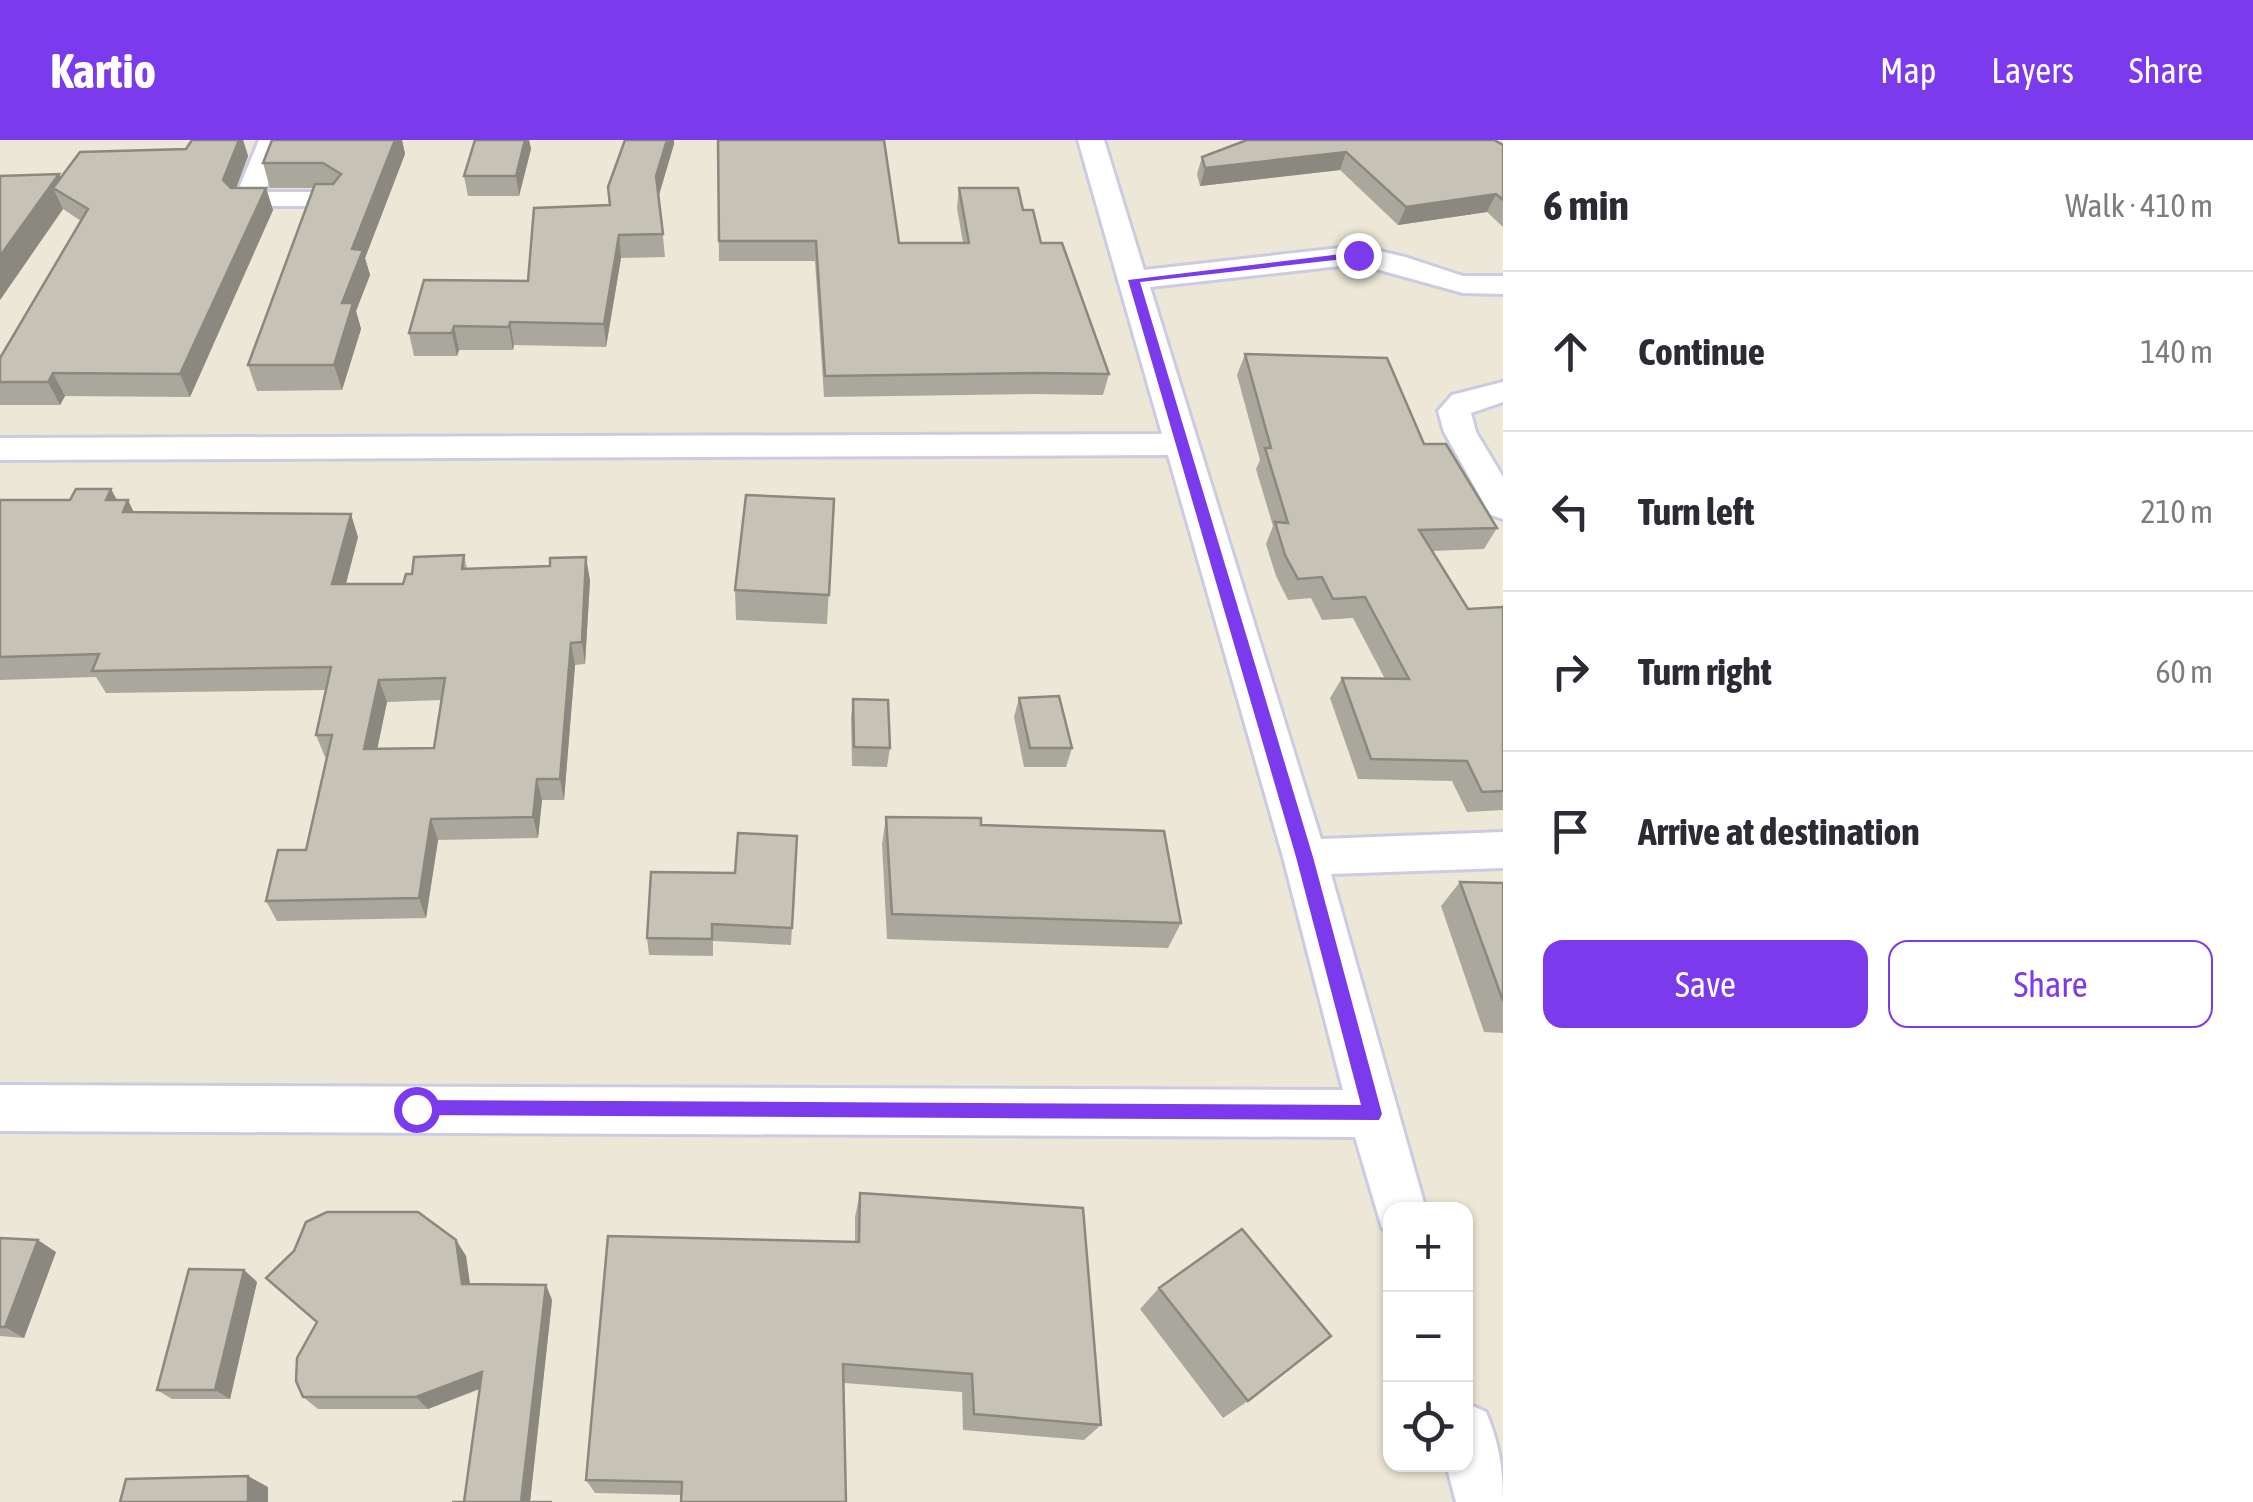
<!DOCTYPE html>
<html lang="en">
<head>
<meta charset="utf-8">
<style>
  :root { --surface:#fff; --page:#f7f7f7; --text:#2b2b33; --muted:#7c7c81; --line:#e1e1e2; --accent:#7c3aed }
  body { margin:0; font-family:"Asap Condensed",sans-serif; background:var(--page); color:var(--text) }
  .controls { position:absolute; right:30px; bottom:30px; display:grid; overflow:hidden; border-radius:20px; box-shadow:0 2px 8px #0004 }
  .controls button { width:90px; height:90px; display:grid; place-items:center; padding:0; border:0; border-bottom:2px solid var(--line); background:var(--surface); color:var(--text); font:50px sans-serif }
  .stop { position:absolute; width:30px; height:30px; margin:-22px; border:8px solid #7c3aed; border-radius:50%; background:#fff }
  .stop.end { background:#7c3aed; border-color:#fff; box-shadow:0 2px 10px #0008 }
  .list { margin:0; padding:0; list-style:none }
  h2 { display:flex; justify-content:space-between; align-items:center; height:130px; margin:0; padding:0 40px; font-size:42px }
  h2 small { font-size:32px; font-weight:400; color:var(--muted) }
  .list li { display:grid; grid-template-columns:65px 1fr auto; gap:30px; align-items:center; box-sizing:border-box; height:160px; padding:0 40px; border-top:2px solid var(--line) }
  .list b { display:block; font-size:38px; white-space:nowrap }
  .list em { font-size:32px; font-style:normal; color:var(--muted) }
  .actions { display:flex; gap:20px; padding:30px 40px }
  .actions a { flex:1; padding:22px 0; border:2px solid var(--accent); border-radius:20px; text-align:center; font-size:35px; color:var(--accent) }
  .actions .main { background:var(--accent); color:#fff }
  .icon { flex:none; width:55px; height:55px; fill:none; stroke:currentColor; stroke-width:2; stroke-linecap:round; stroke-linejoin:round }
  .map { position:relative; flex:none; width:1503px; height:1362px; overflow:hidden }
  header { display:flex; align-items:center; gap:60px; box-sizing:border-box; height:140px; padding:0 50px; background:var(--accent); color:#fff }
  header strong { font-size:48px }
  nav { display:flex; gap:55px; margin-inline-start:auto; font-size:35px }
  main { display:flex }
  aside { flex:1; background:var(--surface) }
  .map>svg:first-child { display:block }
  .lines { fill:none; stroke-linecap:round; stroke-linejoin:round }
  .minor-casing { stroke:#cccbe2; stroke-width:6 }
  .minor { fill:#fff; fill-rule:evenodd }
  .wall { fill:#aaa89d; fill-rule:evenodd }
  .shaded-wall { fill:#8b887f }
  .building { fill:#c6c3b6; stroke:#8b887f; stroke-width:2.5; fill-rule:evenodd }
  .route { fill:#7c3aed }
</style>
</head>
<body>
<header>
<strong>Kartio</strong>
<nav><a>Map</a><a>Layers</a><a>Share</a></nav>
</header>
<main>
<div class="map">
<svg width="1503" height="1362" viewBox="0 0 1503 1362">
  <rect width="100%" height="100%" fill="#ece7d6"/>
  <g class="lines">
    <g class="minor-casing">
      <path id="minor" d="M259,0H285L265,52H330L344,60L340,66H238L234,60Z
        M1078,0H1104L1144,130L1358,106L1405,117L1463,136H1503V154L1463,153L1358,124L1150,147L1321,699L1503,692V728L1331,734L1426,1070H1390V1092L1382,1088L1355,997L0,991V945L1343,950L1283,717L1168,315L0,320V298L1162,294Z
        M1503,242V262L1471,273L1476,292L1503,337V379L1491,375L1486,367L1444,292L1438,271L1452,255Z
        M1466,1263L1486,1272C1499,1303 1503,1328 1503,1362H1456L1446,1324H1466Z"/>
    </g>
    <use href="#minor" class="minor"/>
  </g>
  <path class="wall" d="M192,0H243L248,16L236,48H266L273,70L190,257L65,256L60,265H0V218L81,81L63,69L0,160L59,34L61,37L186,9Z
    M272,0H402L405,14L365,118L370,135L356,171L361,189L342,250L257,251L248,225L314,48H270L263,23Z
    M475,0H529L531,9L519,56H468L464,36Z
    M625,0H674V4L659,55L665,117L621,118L606,207L514,205L513,210H459L457,216H414L409,193L528,141L610,65Z
    M718,0L899,103H963L957,68L959,48L1023,70L1109,234L1103,255L1035,254L824,257L815,121H719Z
    M1503,5V87L1487,72L1398,85L1340,30L1200,46L1197,34L1202,17Z
    M1245,214L1424,304L1497,388L1484,409L1432,411L1468,469L1503,467V670L1467,672L1452,641L1358,639L1330,558L1342,538L1385,539L1353,478L1322,480L1311,458L1288,460L1276,436L1266,404L1273,386L1256,329L1260,320L1237,235Z
    M834,359L827,484L736,480L735,450Z
    M0,360H117L134,372L358,397L346,444H403L412,434L464,415L467,429L590,440L585,524L575,525L564,660H542L538,698L438,700L426,778L277,781L266,761L306,710L327,617H325L316,595L326,550L106,553L96,537L0,540ZM441,560L434,608H377L387,562Z
    M1019,558L1072,608L1066,627H1024L1014,577Z
    M853,559L890,608L887,627L852,626L851,578Z
    M886,677L981,685L1181,783L1168,808L887,799L882,704Z
    M797,696L791,805L713,801V816L649,815L647,798L735,733Z
    M1460,742L1503,743V893L1484,892L1441,766Z
    M860,1053L1101,1285L1084,1300L963,1290L962,1252L844,1243L681,1355L595,1353L586,1340L855,1102V1077Z
    M0,1098L56,1112L24,1198L0,1196Z
    M456,1100L466,1116L470,1144L546,1145L552,1160L530,1362H464L480,1249L428,1269H318L303,1257L317,1183L266,1138L294,1111Z
    M244,1130L257,1142L230,1259H172L157,1250Z
    M1159,1148L1248,1261L1223,1278L1140,1169Z"/>
  <path class="shaded-wall" d="M239,0H243L248,16L231,62L223,40Z
    M395,0H402L405,14L365,118L370,135L356,171L361,189L342,250L334,225L342,163L352,109Z
    M525,0H529L531,9L519,56L516,36Z
    M667,0H674V4L658,58L656,36Z
    M1346,12L1340,30L1200,46L1205,28Z
    M59,34L70,58L53,48L63,69L0,160V116Z
    M266,48L273,70L190,257L180,234Z
    M1496,54L1487,72L1398,85L1406,67Z
    M619,95L621,118L606,207L604,184Z
    M510,182L514,205L513,210L509,187Z
    M454,186L459,210L457,216L452,193Z
    M53,233L65,256L60,265L48,242Z
    M111,349L123,371L128,360L139,383L106,360Z
    M351,374L358,397L340,466L332,444Z
    M586,417L590,440L585,524L582,502Z
    M571,503L575,525L564,660L560,639Z
    M379,540L387,562L373,630L364,609Z
    M537,639L542,660L538,698L533,677Z
    M431,679L438,700L426,778L419,758Z
    M38,1100L56,1112L24,1198L5,1187Z
    M456,1100L466,1116L472,1159L462,1144Z
    M244,1130L257,1142L230,1259L215,1250Z
    M546,1145L552,1160L530,1362H521Z
    M482,1232L491,1244L428,1269L416,1257Z
    M248,1336L268,1347V1362H248Z"/>
  <path class="building" d="M192,0H239L223,40L231,48H266L180,234L53,233L48,242H0V218L88,69L53,48L80,12L186,9Z
    M272,0H395L352,109L363,110L342,163H353L334,225H248L315,44H333L341,34L323,23H263Z
    M475,0H525L516,36H464Z
    M625,0H667L656,36L663,94L619,95L604,184L510,182L509,187L454,186L452,193H409L424,140L528,141L534,68L610,65L608,47Z
    M718,0H884L899,103H969L959,48H1018L1023,70H1033L1041,103H1062L1109,234L1039,233L825,236L816,101H719Z
    M1247,0H1494L1503,5V60L1496,54L1406,67L1346,12L1205,28L1202,17Z
    M59,34L0,116V36Z
    M1245,214L1387,218L1424,304H1446L1497,388L1419,390L1468,469L1503,467V651L1482,652L1467,621L1371,619L1342,538L1409,539L1365,457L1333,459L1322,437L1298,439L1285,415L1275,382L1288,383L1265,308H1271Z
    M76,349H111L106,360H128L123,372L351,374L332,444H403L406,434H412L414,417L464,415L462,429L550,426V418L586,417L582,502L571,503L560,639H537L533,677L431,679L419,758L266,761L278,710H306L332,595H316L331,527L92,531L99,514L0,517V360H70ZM445,538L434,608L364,609L379,540Z
    M746,355L834,359L829,455L735,450Z
    M1059,556L1072,608H1030L1019,558Z
    M853,559L888,560L890,608L854,607Z
    M886,677L981,678V685L1164,691L1181,783L892,774Z
    M738,693L797,696L792,788L712,784V799L647,798L651,732L735,733Z
    M1460,742L1503,743V861Z
    M860,1053L1083,1068L1101,1285L974,1274L972,1234L843,1224L846,1362H681L682,1342L586,1340L608,1096L859,1102Z
    M327,1072H418L456,1100L462,1144L546,1145L521,1362H552H452H464L482,1232L416,1257H303L296,1241L297,1218L317,1182L266,1138L294,1111L306,1082Z
    M1242,1089L1331,1196L1248,1261L1159,1148Z
    M0,1098L38,1100L5,1187H0Z
    M189,1129L244,1130L215,1250H157Z
    M248,1336V1362H120L126,1339Z"/>
  <path class="route" d="M1358,112L1362,117L1140,142L1313,717L1382,974L1379,980L409,975V962L416,960L1361,965L1296,717L1128,140Z"/>
</svg>
<div class="controls">
<button>+</button>
<button>−</button>
<button><svg class="icon" aria-label="locate" viewBox="0 0 24 24"><circle cx="12" cy="12" r="6"/><path d="M12 2v4M12 18v4M2 12h4M18 12h4"/></svg></button>
</div>
<div class="stop" style="left:416px;top:969px"></div>
<div class="stop end" style="left:1358px;top:115px"></div>
</div>
<aside>
<h2>6 min<small>Walk · 410 m</small></h2>
<ul class="list">
<li><svg class="icon" aria-label="ahead" viewBox="0 0 24 24"><path d="M12 20V5M6 11l6-6 6 6"/></svg><div><b>Continue</b></div><em>140 m</em></li>
<li><svg class="icon" aria-label="left" viewBox="0 0 24 24"><path d="M17 20v-9H6M10 6l-5 5 5 5"/></svg><div><b>Turn left</b></div><em>210 m</em></li>
<li><svg class="icon" aria-label="right" viewBox="0 0 24 24"><path d="M7 20v-9h11M14 6l5 5-5 5"/></svg><div><b>Turn right</b></div><em>60 m</em></li>
<li><svg class="icon" aria-label="arrive" viewBox="0 0 24 24"><path d="M6 21V4h12l-3 4 3 4H6"/></svg><div><b>Arrive at destination</b></div></li>
</ul>
<div class="actions"><a class="main">Save</a><a>Share</a></div>
</aside>
</main>
</body>
</html>
